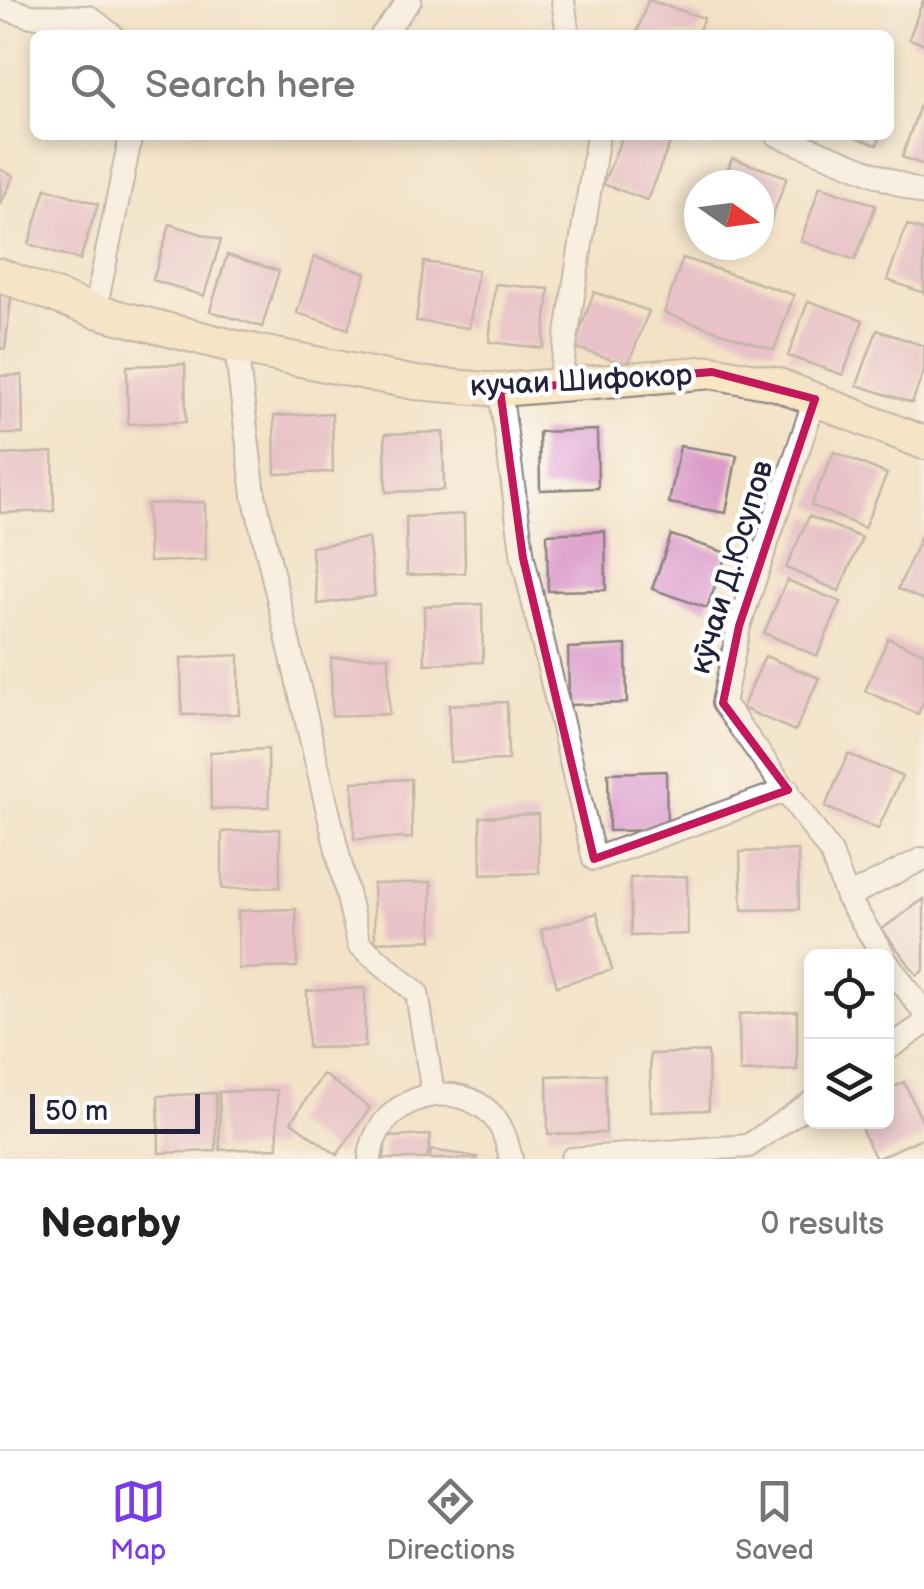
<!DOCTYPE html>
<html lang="en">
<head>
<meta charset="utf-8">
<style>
  :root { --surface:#fff; --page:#f2f2f2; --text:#222; --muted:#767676; --line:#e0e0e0; --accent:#7c3aed }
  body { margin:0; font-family:"Balsamiq Sans",sans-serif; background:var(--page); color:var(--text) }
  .controls { position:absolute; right:30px; bottom:30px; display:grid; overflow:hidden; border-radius:15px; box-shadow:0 5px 15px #0003 }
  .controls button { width:90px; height:90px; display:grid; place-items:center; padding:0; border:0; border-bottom:2px solid var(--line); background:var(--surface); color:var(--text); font:50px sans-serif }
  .compass { position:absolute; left:684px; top:170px; width:90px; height:90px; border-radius:50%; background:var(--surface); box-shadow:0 5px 15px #0003; rotate:104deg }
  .scale { position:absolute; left:30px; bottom:25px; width:170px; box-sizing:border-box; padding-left:10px; border:5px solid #22223b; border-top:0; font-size:28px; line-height:35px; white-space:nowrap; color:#22223b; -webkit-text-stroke:8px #fff; paint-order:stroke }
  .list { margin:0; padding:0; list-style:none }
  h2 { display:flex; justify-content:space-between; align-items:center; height:130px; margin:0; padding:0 40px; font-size:42px }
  h2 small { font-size:32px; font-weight:400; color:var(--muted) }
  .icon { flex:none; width:55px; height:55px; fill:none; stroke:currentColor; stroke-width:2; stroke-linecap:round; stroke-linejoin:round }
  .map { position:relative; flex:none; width:924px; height:1159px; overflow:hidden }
  .search { position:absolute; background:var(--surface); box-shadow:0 5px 15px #0003; left:30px; right:30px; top:30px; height:110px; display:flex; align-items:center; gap:25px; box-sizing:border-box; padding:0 35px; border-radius:15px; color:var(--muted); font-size:38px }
  .sheet { height:290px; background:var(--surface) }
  nav { display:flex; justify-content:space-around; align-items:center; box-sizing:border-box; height:140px; border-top:2px solid var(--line); background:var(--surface); font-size:28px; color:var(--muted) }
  nav a { display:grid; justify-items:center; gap:5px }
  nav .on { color:var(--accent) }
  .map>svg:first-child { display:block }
  .building { fill:#db9bc9 }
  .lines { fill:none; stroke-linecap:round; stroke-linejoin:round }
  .street-casing { stroke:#8a8280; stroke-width:26 }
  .secondary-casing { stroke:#8a8280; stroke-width:36 }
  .street { stroke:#fff; stroke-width:22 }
  .secondary { stroke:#f9e7c3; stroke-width:32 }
  .marked { fill:none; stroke:#c2185b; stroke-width:8; stroke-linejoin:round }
  .labels { text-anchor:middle; stroke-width:9; stroke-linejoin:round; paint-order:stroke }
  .street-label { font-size:30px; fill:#22223b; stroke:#fff }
</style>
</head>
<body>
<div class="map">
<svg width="924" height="1159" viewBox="0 0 924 1159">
  <rect width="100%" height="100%" fill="#fff"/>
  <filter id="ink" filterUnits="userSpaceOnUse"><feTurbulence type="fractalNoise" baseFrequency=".01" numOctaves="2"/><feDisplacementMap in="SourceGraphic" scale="20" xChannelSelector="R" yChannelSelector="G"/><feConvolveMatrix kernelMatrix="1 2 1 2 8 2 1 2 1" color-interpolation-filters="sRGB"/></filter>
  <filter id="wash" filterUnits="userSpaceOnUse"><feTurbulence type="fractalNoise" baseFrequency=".0048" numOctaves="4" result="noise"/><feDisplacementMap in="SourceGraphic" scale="40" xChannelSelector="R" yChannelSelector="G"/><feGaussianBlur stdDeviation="2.25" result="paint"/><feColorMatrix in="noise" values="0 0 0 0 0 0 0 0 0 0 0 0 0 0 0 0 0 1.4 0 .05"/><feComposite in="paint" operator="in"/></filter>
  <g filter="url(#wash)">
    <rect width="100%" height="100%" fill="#f3e2c6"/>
    <g id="blocks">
      <path class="building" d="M648,0L704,18L697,35H636Z
        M923,0H924V44L909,39Z
        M921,102L924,103V165L902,157Z
        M623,135H673L647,200L603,184Z
        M850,135H881L877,145Z
        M732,158L787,177L767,231L759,228V185H722Z
        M0,169L14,176L0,205Z
        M820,186L876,205L855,260L801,241Z
        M46,188L98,204L80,260L29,244Z
        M170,224L221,240L204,296L153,280Z
        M907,225L924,231V293L887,280Z
        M227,255L279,271L262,327L210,311Z
        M314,257L366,273L348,329L297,313Z
        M683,258L794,295L774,350L664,313Z
        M424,262L478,270L469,328L416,321Z
        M495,284L549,289L543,348L489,342Z
        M0,290L12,291L5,349L0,348Z
        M594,292L649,311L628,365L574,347Z
        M808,301L863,320L843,375L788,356Z
        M877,330L924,346V371L912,403L857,385Z
        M185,364L186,422L128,424L127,366Z
        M22,375L23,434H0V376Z
        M332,413L333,472L275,474L274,416Z
        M597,430L598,488L540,490L539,432Z
        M443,432L444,490L386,492L385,434Z
        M680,446L737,455L726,513L669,503Z
        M53,452L54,511L0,513V455Z
        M834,452L887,474L864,528L811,505Z
        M205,502L206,560L149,562L147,504Z
        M464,514L465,573L407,575L406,517Z
        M809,516L862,538L839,591L786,568Z
        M605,531L606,590L548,591L547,534Z
        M671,535L727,553L707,608L652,589Z
        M921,536L924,538V600L898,589Z
        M368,538L375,596L318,604L311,547Z
        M787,580L841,602L817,656L764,633Z
        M482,604L483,662L425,664L424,606Z
        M888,638L924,653V701L918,714L865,691Z
        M626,645L627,703L569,705L568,648Z
        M239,655V714L182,715L181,658Z
        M389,656V714L332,716L331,658Z
        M765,656L819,678L795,731L742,708Z
        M507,702L508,760L450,762L449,705Z
        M268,749L269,807L211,809L210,752Z
        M848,754L902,776L878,829L825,807Z
        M666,771L667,830L609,831L608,773Z
        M411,779L412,838L354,839L353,782Z
        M538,814L539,873L481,875L480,817Z
        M280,829V887L222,889V832Z
        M798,850L799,909L742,910L740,852Z
        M687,876L688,934L631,936L630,878Z
        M431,882L432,940L375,942L373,884Z
        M924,899V970L917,975L882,929Z
        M296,909L297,967L239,969L238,911Z
        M597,913L612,970L557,986L541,930Z
        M365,988V1047L308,1048L307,991Z
        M797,1011V1070L740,1072L739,1014Z
        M708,1052L709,1110L651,1112L650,1054Z
        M323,1074L370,1108L337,1155L291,1122Z
        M605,1074L606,1133L548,1134L547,1076Z
        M904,1082L924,1125V1137L876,1159L858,1122H886V1091Z
        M277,1090L278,1148L220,1150L219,1092Z
        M216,1093V1151L159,1153L158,1096Z
        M431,1135L427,1159H384L386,1137Z
        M431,1150L478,1157V1159H430Z"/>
    </g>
  </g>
  <g filter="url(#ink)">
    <use href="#blocks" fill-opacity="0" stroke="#8a8280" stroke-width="2.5"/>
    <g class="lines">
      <g class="street-casing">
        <path id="street" d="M563,0L568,35
          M0,7L31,16L89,17L112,35
          M382,35L410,0
          M777,135L924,194
          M95,311L131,135
          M236,347L254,495L359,944L417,993L433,1094
          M559,385L598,135
          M500,390L523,558L594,859L788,790
          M815,399L739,626L723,703L831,853L847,897L884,956
          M847,897L922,859
          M886,961L924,1012
          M886,1050L924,1024
          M370,1159C374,1103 445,1074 488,1111C502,1123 507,1141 511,1159
          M572,1159L748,1146L812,1102"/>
      </g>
      <g class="secondary-casing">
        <path id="secondary" d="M0,275L95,311L236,347L415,383L500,390L712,372L776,384L924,443"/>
      </g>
      <use href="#street" class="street"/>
      <use href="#secondary" class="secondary"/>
    </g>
  </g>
  <path d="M0 0H924V1159H0ZM712,372L815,399L739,626L723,703L788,790L594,859L523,558L500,390Z" fill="#f3e2c6" fill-opacity=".55" fill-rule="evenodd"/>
  <path class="marked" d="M712,372L815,399L739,626L723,703L788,790L594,859L523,558L500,390Z"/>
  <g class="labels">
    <g class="street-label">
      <text transform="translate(581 380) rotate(-3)" y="10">кучаи Шифокор</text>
      <text transform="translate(731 567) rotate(-73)" y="10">кӯчаи Д.Юсупов</text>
    </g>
  </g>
</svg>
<div class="controls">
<button><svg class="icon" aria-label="locate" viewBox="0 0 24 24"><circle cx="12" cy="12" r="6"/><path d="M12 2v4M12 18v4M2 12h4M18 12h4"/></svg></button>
<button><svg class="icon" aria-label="layers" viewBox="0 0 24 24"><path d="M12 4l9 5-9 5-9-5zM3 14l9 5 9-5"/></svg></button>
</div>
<svg class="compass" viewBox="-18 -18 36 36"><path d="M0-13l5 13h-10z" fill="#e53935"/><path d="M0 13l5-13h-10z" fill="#767676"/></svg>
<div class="scale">50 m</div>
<div class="search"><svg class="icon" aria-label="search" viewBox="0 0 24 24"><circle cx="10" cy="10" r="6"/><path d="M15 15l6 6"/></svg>Search here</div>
</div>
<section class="sheet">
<h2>Nearby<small>0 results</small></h2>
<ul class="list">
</ul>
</section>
<nav>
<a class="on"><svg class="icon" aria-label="map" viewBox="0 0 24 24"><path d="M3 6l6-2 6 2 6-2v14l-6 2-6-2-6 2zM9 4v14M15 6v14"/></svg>Map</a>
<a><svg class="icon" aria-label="directions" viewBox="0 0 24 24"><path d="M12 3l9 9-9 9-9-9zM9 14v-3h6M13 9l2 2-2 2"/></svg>Directions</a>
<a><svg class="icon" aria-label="saved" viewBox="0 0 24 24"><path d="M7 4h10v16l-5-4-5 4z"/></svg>Saved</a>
</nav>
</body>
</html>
